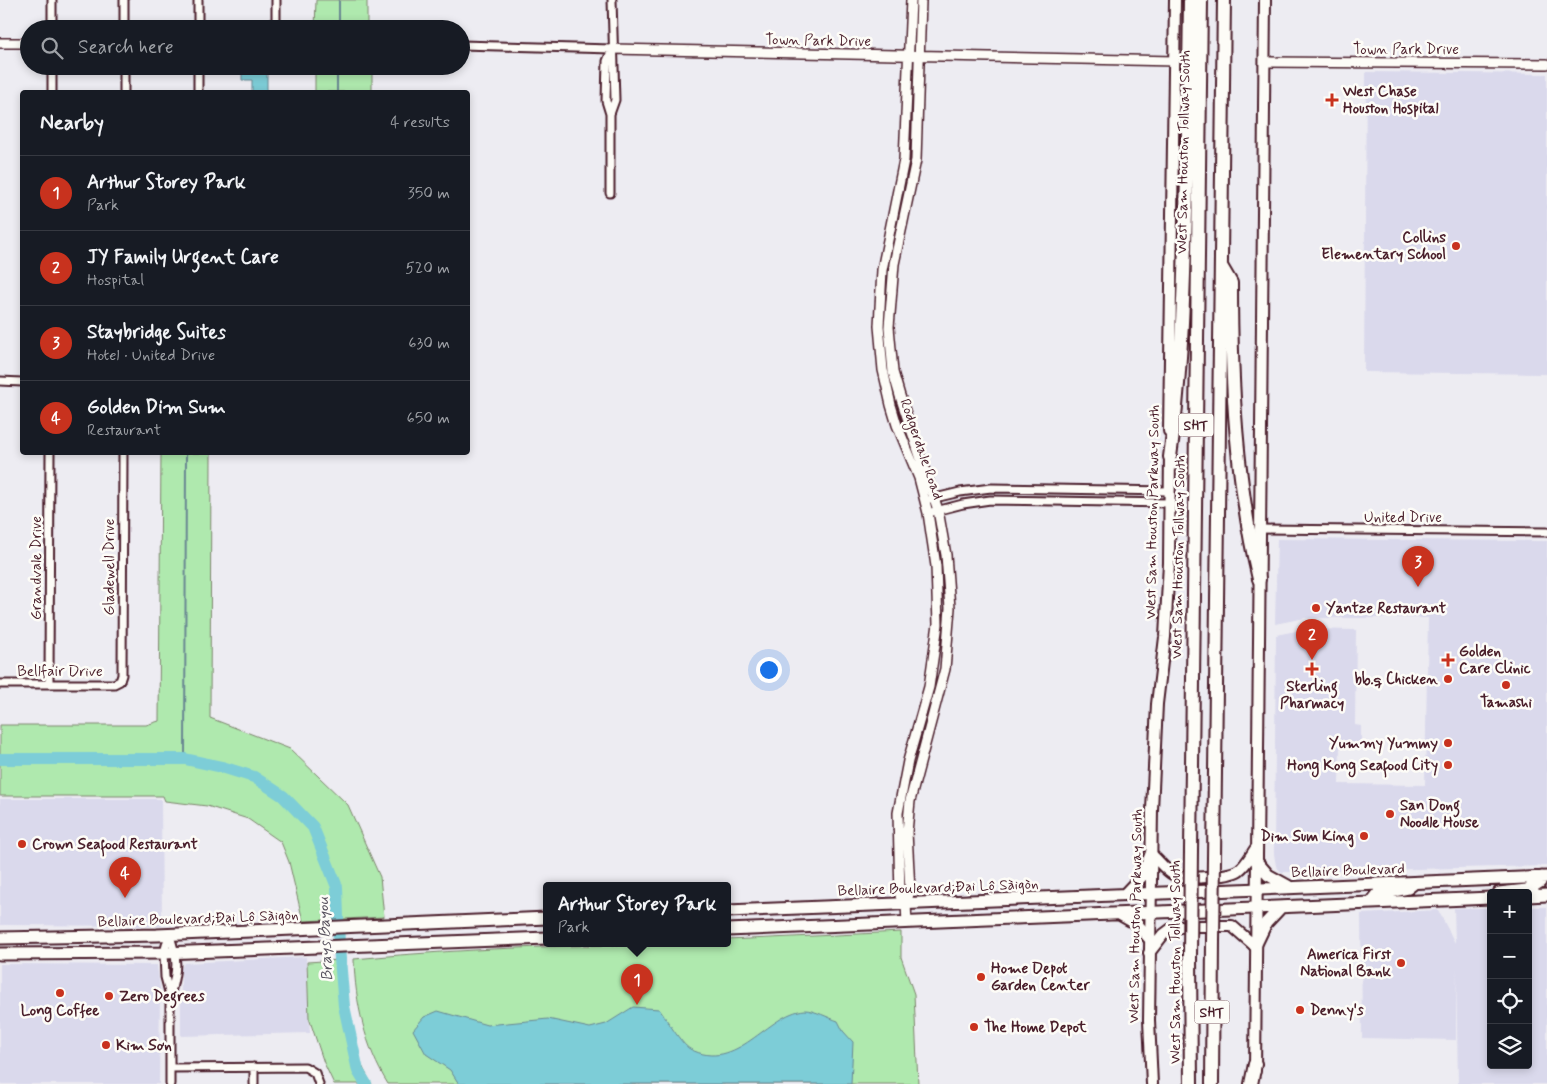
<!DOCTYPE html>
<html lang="en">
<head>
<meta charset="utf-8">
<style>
  :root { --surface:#171b24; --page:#20242c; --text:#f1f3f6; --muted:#9ea1a6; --line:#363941; --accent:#c8321e }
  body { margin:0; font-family:Mynerve,sans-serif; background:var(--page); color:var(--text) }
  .controls { position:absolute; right:15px; bottom:15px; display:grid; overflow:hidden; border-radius:5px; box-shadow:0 2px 8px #0003 }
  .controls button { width:45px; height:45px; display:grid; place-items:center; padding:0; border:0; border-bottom:1px solid var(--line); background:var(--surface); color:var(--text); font:25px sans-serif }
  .you { position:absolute; left:768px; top:669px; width:18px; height:18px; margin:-12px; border:4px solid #fff; border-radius:50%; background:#1a73e8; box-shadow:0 0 0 8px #1a73e833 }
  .badge { display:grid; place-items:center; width:32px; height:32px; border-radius:50%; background:var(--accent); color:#fff; font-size:16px; font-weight:700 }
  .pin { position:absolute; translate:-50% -41px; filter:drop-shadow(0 1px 2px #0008) }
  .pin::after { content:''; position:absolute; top:26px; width:18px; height:15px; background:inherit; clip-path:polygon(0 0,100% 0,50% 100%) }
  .popup { position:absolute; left:543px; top:882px; width:188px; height:65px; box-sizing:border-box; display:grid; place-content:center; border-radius:5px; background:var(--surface); filter:drop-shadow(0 1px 4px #0005); font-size:16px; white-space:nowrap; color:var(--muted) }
  .popup b { font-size:19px; color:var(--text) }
  .popup::after { content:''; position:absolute; left:50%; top:100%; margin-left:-10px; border:10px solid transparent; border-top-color:var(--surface) }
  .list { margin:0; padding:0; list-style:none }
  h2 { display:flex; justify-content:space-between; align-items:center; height:65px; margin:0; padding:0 20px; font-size:21px }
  h2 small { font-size:16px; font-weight:400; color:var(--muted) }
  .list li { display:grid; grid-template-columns:32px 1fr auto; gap:15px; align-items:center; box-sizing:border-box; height:75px; padding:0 20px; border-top:1px solid var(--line) }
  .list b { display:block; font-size:19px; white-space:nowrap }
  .list p { margin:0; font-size:16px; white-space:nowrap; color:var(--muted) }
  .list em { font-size:16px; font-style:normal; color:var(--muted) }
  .icon { flex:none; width:28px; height:28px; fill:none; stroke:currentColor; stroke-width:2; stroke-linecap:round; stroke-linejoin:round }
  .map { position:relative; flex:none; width:1547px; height:1084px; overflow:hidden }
  .search { position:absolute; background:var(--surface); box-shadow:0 2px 8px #0003; left:20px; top:20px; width:450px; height:55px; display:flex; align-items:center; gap:12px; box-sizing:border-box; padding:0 18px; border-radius:28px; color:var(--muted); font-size:19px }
  .panel { position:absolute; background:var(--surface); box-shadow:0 2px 8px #0003; left:20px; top:90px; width:450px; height:365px; border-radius:5px }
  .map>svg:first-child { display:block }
  .built { fill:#dad9ec }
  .green { fill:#afe9ae; stroke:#7c846c }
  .water { fill:#7dcdd7; stroke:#698792 }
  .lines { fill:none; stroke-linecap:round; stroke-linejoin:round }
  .stream { stroke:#698792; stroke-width:2 }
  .river { stroke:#7dcdd7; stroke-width:12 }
  .minor-casing { stroke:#4a1f2b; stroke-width:11 }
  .tertiary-casing { stroke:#4a1f2b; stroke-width:12 }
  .secondary-casing { stroke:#4a1f2b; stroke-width:14 }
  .primary-casing { stroke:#4a1f2b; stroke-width:15 }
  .motorway-casing { stroke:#4a1f2b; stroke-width:16 }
  .minor { stroke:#fdfcf7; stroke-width:7 }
  .tertiary { stroke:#fdfcf7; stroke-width:9 }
  .secondary { stroke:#fdfcf7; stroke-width:10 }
  .primary { stroke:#fdfcf7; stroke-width:11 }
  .motorway { stroke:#fdfcf7; stroke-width:12 }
  .motorway-bridge-casing { stroke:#4a1f2b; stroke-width:16; stroke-linecap:butt }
  .motorway-bridge { stroke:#fdfcf7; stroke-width:12 }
  .poi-dot { fill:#c8321e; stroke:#fdfcf7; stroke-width:2 }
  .labels { text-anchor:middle; stroke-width:5; stroke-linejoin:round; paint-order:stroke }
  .shield { fill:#fdfcf7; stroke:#806168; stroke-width:1 }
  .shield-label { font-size:14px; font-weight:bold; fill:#4a1f2b }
  .street-label { font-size:15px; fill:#4a1f2b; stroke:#fdfcf7 }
  .poi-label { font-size:15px; font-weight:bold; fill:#4a1f2b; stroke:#fdfcf7; text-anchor:start }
  .water-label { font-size:16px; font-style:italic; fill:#59535f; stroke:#fdfcf7 }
</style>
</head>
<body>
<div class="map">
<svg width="1547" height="1084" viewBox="0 0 1547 1084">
  <rect width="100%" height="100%" fill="#edecf2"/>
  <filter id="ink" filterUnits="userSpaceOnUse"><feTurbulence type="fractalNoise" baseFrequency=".02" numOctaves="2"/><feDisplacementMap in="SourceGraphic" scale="10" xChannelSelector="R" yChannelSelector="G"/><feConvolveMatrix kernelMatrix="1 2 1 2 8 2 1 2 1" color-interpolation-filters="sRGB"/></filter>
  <g filter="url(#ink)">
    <path class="built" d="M1366,72L1547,74V374L1364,372Z
      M1277,539L1547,541V866L1289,872H1281L1276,866L1274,854L1276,635L1306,629L1356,630L1355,725L1361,726V749L1340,748L1339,784L1425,785L1428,618H1305L1275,624Z
      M0,799H161L162,926L0,925Z
      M1528,907H1547V1084H1458L1456,968V1040L1362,1038L1361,914L1438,910L1455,943L1454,908H1491V1065H1528Z
      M306,957L310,1033L181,1036V969L184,963Z
      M0,964L157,965L160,988L159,1084H0Z"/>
    <path class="green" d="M316,0H367V29H315Z
      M315,66H372V92H315Z
      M161,453H211L210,718L290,749L348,805L380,877L384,917L303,921L289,862L281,842L248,819L207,806L165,801L163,796H0V725H146L159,721Z
      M901,932V957L914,994L918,1084H388C365,1047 355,1002 354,959C478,947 603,944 727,944V940Z
      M339,960C338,1002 350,1048 372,1084H334L324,1063L309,1018L307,962Z"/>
    <path class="water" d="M242,70H267V92H252V80H242Z
      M633,1007L659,1009C666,1018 681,1044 690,1049C737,1074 767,1013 805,1010C814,1010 829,1018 838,1021L843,1031L853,1042L851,1084H459L450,1070L426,1054L413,1030L424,1017L438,1011L487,1025L548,1019L590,1028L606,1024Z"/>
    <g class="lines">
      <path class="stream" d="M339,0V29
        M337,92V66
        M185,759L186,452"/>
      <path class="river" d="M0,759H185L222,767L254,777L283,796L313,827L337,887L339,947L344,1006L358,1071L366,1084"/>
      <g class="minor-casing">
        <path id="minor" d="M52,0V29
          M124,0V29
          M198,29V0
          M276,29V0
          M461,45L612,49
          M198,66V92
          M52,92V66
          M124,92V66
          M610,114L615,100L612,0
          M610,193V114L606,101L607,61L612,49
          M0,381L22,382
          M931,499L960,492L991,488L1169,491
          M928,513L963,504L990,500L1169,503
          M1259,529L1547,532
          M0,684H114L120,681L122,675L123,452
          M49,684L50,452
          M169,934L164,953L165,977L170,996V1084
          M169,934C179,959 177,971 170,996
          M254,1067V1084
          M170,1068L305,1067L315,1073L319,1084"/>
      </g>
      <g class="tertiary-casing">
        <path id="tertiary" d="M0,43H29
          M612,49L1175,61
          M1265,62L1547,64
          M906,904L900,896L898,813L908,761L929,687L938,624L936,566L928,513L919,478L897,425L891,405L883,370L879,326L882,270L904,160L911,0
          M907,923L906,904L910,891L907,832L910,801L945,669L950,608L946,555L938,510L900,396L893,372L889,327L894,264L916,160L921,0"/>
      </g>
      <g class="secondary-casing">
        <path id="secondary" d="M1169,431L1175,0
          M1151,854C1158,860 1165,870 1174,875C1186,880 1228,877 1239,870C1246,865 1251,855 1256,848
          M1149,953L1163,935L1171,929L1185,926H1232L1255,946
          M1255,1071L1265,0
          M1152,1084L1149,1020L1152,810L1157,704L1165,637L1169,563L1170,451"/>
      </g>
      <g class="primary-casing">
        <path id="primary" d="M1256,861L1268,875L1288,886
          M1499,893L1527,890L1540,882L1542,877
          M1125,894L1143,875L1151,854
          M1528,896L1547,895
          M1371,903L1378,894L1408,888L1413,884
          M727,911L1547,877
          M1121,915L1137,924L1149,938
          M727,930L1491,898
          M0,938L157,935L547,918
          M1255,946L1266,923L1281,907
          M0,954L164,953L547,938"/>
      </g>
      <g class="motorway-casing">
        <path id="motorway" d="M1221,266L1231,283C1231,383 1236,482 1259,579
          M1170,457C1180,386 1183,314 1185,242C1188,161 1189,81 1190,0
          M1191,850L1201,0
          M1214,858L1224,0
          M1190,957L1191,1084
          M1212,1084L1213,941
          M1251,1084L1255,1064"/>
      </g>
      <use href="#minor" class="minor"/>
      <use href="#tertiary" class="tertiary"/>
      <use href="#secondary" class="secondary"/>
      <use href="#primary" class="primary"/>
      <use href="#motorway" class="motorway"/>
      <g class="motorway-bridge-casing">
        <path id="motorway-bridge" d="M1213,941L1214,858
          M1190,957L1191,850"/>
      </g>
      <use href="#motorway-bridge" class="motorway-bridge"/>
    </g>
  </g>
  <g class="poi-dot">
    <path d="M1329.5 92.5h5v5h5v5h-5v5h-5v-5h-5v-5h5z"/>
    <circle cx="1456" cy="246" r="5"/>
    <circle cx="1316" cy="608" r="5"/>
    <path d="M1445.5 652.5h5v5h5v5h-5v5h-5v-5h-5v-5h5z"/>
    <path d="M1309.5 661.5h5v5h5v5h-5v5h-5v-5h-5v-5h5z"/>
    <circle cx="1448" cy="679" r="5"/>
    <circle cx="1506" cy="685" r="5"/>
    <circle cx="1448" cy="743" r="5"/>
    <circle cx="1448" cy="765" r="5"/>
    <circle cx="1390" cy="814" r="5"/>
    <circle cx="1364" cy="836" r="5"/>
    <circle cx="22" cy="844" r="5"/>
    <circle cx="1401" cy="963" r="5"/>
    <circle cx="981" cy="977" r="5"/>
    <circle cx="60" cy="993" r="5"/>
    <circle cx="109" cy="996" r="5"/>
    <circle cx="1300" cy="1010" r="5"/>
    <circle cx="974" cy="1027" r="5"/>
    <circle cx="106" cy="1045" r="5"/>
  </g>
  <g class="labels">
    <g class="shield">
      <rect x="1178.5" y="413.5" width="35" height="23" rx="4"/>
      <rect x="1194.5" y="1000.5" width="35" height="23" rx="4"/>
    </g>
    <g class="shield-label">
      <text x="1196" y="430">SHT</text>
      <text x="1212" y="1017">SHT</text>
    </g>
    <g class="street-label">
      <text transform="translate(818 40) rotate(1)" y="5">Town Park Drive</text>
      <text x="1406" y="54">Town Park Drive</text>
      <text transform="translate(1183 152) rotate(-89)" y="5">West Sam Houston Tollway South</text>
      <text transform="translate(922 449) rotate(71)" y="5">Rodgerdale Road</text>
      <text transform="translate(1152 512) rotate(-89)" y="5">West Sam Houston Parkway South</text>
      <text x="1403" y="522">United Drive</text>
      <text transform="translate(1178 557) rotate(-89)" y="5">West Sam Houston Tollway South</text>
      <text transform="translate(109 567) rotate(-90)" y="5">Gladewell Drive</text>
      <text transform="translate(36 568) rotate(-90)" y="5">Grandvale Drive</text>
      <text x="60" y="676">Bellfair Drive</text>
      <text transform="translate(1348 870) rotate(-2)" y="5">Bellaire Boulevard</text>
      <text transform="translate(938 887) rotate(-2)" y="5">Bellaire Boulevard;Đại Lộ Sàigòn</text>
      <text transform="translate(1135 916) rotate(-89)" y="5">West Sam Houston Parkway South</text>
      <text transform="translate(198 918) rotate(-2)" y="5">Bellaire Boulevard;Đại Lộ Sàigòn</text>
      <text transform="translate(1175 962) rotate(-90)" y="5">West Sam Houston Tollway South</text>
    </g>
    <g class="poi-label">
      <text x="1343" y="96">West Chase<tspan x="1343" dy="17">Houston Hospital</tspan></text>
      <text x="1446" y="242" text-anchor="end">Collins<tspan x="1446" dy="17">Elementary School</tspan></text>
      <text x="1326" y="613">Yantze Restaurant</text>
      <text x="1459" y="656">Golden<tspan x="1459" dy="17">Care Clinic</tspan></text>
      <text x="1438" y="684" text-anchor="end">bb.q Chicken</text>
      <text x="1312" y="691" text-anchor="middle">Sterling<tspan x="1312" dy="17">Pharmacy</tspan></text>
      <text x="1506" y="707" text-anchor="middle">Tamashi</text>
      <text x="1438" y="748" text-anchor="end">Yummy Yummy</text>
      <text x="1438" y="770" text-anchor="end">Hong Kong Seafood City</text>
      <text x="1400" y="810">San Dong<tspan x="1400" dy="17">Noodle House</tspan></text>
      <text x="1354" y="841" text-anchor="end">Dim Sum King</text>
      <text x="32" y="849">Crown Seafood Restaurant</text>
      <text x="1391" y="959" text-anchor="end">America First<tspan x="1391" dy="17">National Bank</tspan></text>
      <text x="991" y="973">Home Depot<tspan x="991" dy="17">Garden Center</tspan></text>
      <text x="119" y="1001">Zero Degrees</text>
      <text x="60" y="1015" text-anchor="middle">Long Coffee</text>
      <text x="1310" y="1015">Denny's</text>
      <text x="984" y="1032">The Home Depot</text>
      <text x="116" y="1050">Kim Sơn</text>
    </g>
    <g class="water-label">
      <text transform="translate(324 939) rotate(-93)" y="6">Brays Bayou</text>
    </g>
  </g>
</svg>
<div class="controls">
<button>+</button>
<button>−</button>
<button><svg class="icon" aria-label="locate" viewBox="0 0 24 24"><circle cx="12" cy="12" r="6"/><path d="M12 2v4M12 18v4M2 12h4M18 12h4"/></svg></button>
<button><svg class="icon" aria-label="layers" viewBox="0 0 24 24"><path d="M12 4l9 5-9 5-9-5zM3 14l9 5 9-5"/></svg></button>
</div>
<div class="you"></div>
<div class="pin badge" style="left:637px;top:1005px">1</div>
<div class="popup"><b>Arthur Storey Park</b>Park</div>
<div class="pin badge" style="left:1312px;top:660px">2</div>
<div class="pin badge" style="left:1418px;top:587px">3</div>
<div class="pin badge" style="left:125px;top:898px">4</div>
<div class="search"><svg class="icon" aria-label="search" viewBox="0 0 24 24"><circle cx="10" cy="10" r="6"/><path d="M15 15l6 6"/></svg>Search here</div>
<section class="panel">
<h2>Nearby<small>4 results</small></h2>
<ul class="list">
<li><span class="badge">1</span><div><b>Arthur Storey Park</b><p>Park</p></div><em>350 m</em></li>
<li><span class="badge">2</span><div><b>JY Family Urgent Care</b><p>Hospital</p></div><em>520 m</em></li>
<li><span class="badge">3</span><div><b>Staybridge Suites</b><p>Hotel · United Drive</p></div><em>630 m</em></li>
<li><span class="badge">4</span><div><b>Golden Dim Sum</b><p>Restaurant</p></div><em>650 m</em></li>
</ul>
</section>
</div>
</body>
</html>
